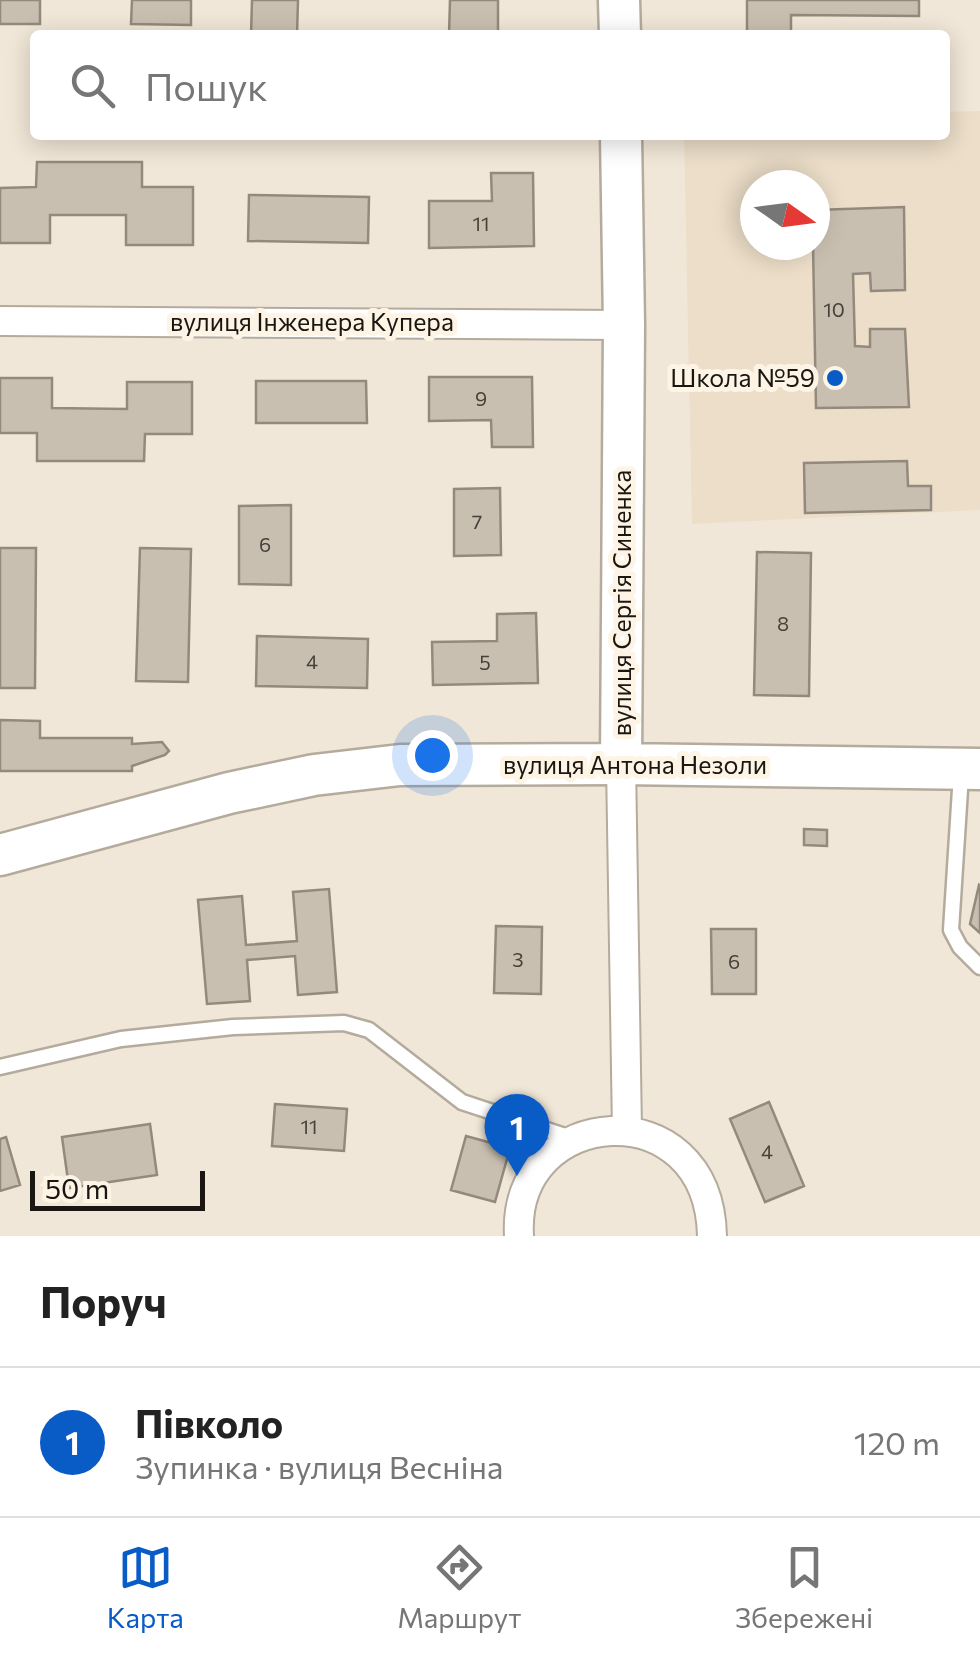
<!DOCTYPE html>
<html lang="uk">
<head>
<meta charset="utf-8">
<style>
  :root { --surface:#fff; --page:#f6f6f6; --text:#222; --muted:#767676; --line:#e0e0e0; --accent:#095bc5 }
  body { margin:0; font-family:Commissioner,sans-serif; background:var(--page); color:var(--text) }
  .compass { position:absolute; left:740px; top:170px; width:90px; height:90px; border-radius:50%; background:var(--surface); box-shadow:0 5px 25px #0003; rotate:104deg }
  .scale { position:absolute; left:30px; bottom:25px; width:175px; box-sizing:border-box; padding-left:10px; border:5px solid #1a1712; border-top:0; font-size:28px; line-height:35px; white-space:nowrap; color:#1a1712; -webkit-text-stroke:8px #fef4e5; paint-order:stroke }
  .you { position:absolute; left:432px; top:755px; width:35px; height:35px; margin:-25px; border:8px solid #fff; border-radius:50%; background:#1a73e8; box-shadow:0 0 0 15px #1a73e833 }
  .badge { display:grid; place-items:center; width:65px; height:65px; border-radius:50%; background:var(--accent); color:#fff; font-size:32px; font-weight:700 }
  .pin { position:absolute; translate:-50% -82px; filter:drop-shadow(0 2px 5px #0008) }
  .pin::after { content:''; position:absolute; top:52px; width:35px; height:30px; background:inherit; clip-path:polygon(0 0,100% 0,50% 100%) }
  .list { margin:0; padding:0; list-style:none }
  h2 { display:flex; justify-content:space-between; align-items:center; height:130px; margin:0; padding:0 40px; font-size:42px }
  h2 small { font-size:32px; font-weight:400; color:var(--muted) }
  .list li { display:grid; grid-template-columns:65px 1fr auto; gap:30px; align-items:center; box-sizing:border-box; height:150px; padding:0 40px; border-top:2px solid var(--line) }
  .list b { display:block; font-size:38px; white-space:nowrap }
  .list p { margin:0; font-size:32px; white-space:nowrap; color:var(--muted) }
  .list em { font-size:32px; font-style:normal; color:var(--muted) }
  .icon { flex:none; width:55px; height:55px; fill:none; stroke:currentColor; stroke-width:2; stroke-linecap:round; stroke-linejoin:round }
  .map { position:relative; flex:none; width:980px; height:1236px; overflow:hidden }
  .search { position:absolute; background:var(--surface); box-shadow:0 5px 25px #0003; left:30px; right:30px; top:30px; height:110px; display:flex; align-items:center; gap:25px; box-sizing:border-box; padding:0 35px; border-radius:10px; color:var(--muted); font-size:38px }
  .sheet { height:280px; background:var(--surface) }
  nav { display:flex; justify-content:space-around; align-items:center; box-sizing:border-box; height:140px; border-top:2px solid var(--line); background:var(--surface); font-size:28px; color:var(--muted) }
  nav a { display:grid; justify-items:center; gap:5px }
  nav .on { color:var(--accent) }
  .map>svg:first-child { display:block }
  .built { fill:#ecdec8; fill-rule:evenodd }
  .building { fill:#c9bfb1; stroke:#938a7d; stroke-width:2.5 }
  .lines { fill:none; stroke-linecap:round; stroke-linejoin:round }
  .lane-casing { stroke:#b4ab9d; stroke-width:19 }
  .street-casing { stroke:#b4ab9d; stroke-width:32 }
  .secondary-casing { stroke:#b4ab9d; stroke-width:45 }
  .lane { stroke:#fff; stroke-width:14 }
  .street { stroke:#fff; stroke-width:28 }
  .secondary { stroke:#fff; stroke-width:40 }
  .poi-dot { fill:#095bc5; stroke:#fef4e5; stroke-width:4 }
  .labels { text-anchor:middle; stroke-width:10; stroke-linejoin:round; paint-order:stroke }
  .number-label { font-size:20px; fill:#46413a }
  .street-label { font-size:25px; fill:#1a1712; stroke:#fef4e5 }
  .poi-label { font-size:25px; fill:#1a1712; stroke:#fef4e5; text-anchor:end }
</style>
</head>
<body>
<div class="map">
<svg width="980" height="1236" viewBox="0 0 980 1236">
  <rect width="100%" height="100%" fill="#f1e7d8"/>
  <path class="built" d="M980,111V510L692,524L684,135H945V112ZM755,185H815V245H755Z"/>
  <path class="building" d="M0,0H40V24H0Z
    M132,0H191V25L131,24Z
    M252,0H298L297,35H251Z
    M450,0H498V35H449Z
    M747,0H919V16L791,15V35H747Z
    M37,162H142V187H193V245H126V215H50V243H0V188L36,187Z
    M491,173H533L534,246L429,248V201H492Z
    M249,195L369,197L368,243L248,241Z
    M904,207L905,290L871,291L870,273L853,274L855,346L870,347V329H905L909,407L816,408L813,245L815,210Z
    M429,377H532L533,447H492L491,420L429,421Z
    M0,378H52V408L127,409V382H192V434H145L144,461H37V433H0Z
    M256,381H366L367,423H256Z
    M907,461L908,486H931V510L805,513L804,463Z
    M500,488L501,555L454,556V489Z
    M291,505V585L239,584V506Z
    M0,548H36L35,688H0Z
    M140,548L191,549L188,682L136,681Z
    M757,552L811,553L809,696L754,695Z
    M536,613L538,683L433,685L432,642L497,641V614Z
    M257,636L368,639L367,688L256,686Z
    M0,720L40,721V738H132V744L162,742L169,751L165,755L132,766V771H0Z
    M804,829L827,830V846L804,845Z
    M979,885L980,886V933L970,924Z
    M329,889L337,992L298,995L295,956L247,960L250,1001L207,1004L198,900L242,896L246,945L297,941L293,892Z
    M496,926L542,927L541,994L494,993Z
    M711,929H756V994H712Z
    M769,1102L804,1186L765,1202L730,1119Z
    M275,1104L347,1109L344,1151L272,1146Z
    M150,1124L157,1175L69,1188L62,1137Z
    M466,1136L510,1148L495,1202L451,1190Z
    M6,1137L20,1185L0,1191V1139Z"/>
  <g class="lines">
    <g class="lane-casing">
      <path id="lane" d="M961,774L951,930L960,947L980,967
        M0,1067L121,1039L233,1027L344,1023L369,1030L462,1102L574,1139"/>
    </g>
    <g class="street-casing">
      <path id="street" d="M0,321L624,325
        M621,764L627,1130
        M519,1236C511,1104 709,1088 712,1236"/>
    </g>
    <g class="secondary-casing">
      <path id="secondary" d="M619,0L620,35
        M621,135L624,325L621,764
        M0,855L229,793L314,775L400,765L621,764L980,769"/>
    </g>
    <use href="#lane" class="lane"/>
    <use href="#street" class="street"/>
    <use href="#secondary" class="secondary"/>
  </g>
  <circle class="poi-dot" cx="835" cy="378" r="10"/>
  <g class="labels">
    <g class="number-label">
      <text x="481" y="231">11</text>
      <text x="834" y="317">10</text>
      <text x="481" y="406">9</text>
      <text x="477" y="529">7</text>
      <text x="265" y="552">6</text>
      <text x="783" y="631">8</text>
      <text x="312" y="669">4</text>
      <text x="485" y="670">5</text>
      <text x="518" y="967">3</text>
      <text x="734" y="969">6</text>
      <text x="309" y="1134">11</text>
      <text x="767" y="1159">4</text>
    </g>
    <g class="street-label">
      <text x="312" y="331">вулиця Інженера Купера</text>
      <text transform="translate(622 603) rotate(-90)" y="9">вулиця Сергія Синенка</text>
      <text x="635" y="774">вулиця Антона Незоли</text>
    </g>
    <g class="poi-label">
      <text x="815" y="387">Школа №59</text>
    </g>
  </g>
</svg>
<svg class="compass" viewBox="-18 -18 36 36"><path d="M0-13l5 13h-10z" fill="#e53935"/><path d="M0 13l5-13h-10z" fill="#767676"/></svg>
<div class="scale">50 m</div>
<div class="you"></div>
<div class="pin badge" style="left:517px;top:1176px">1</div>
<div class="search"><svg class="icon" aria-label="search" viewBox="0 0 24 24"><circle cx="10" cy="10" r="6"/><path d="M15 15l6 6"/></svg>Пошук</div>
</div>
<section class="sheet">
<h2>Поруч<small></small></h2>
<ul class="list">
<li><span class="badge">1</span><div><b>Півколо</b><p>Зупинка · вулиця Весніна</p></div><em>120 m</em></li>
</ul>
</section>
<nav>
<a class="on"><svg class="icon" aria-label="map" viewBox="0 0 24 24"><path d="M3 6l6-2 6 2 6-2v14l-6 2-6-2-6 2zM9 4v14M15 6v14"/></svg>Карта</a>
<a><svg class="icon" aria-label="directions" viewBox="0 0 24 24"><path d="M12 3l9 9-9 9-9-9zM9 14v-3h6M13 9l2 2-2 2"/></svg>Маршрут</a>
<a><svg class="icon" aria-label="saved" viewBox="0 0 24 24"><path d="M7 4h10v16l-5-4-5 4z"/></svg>Збережені</a>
</nav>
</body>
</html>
